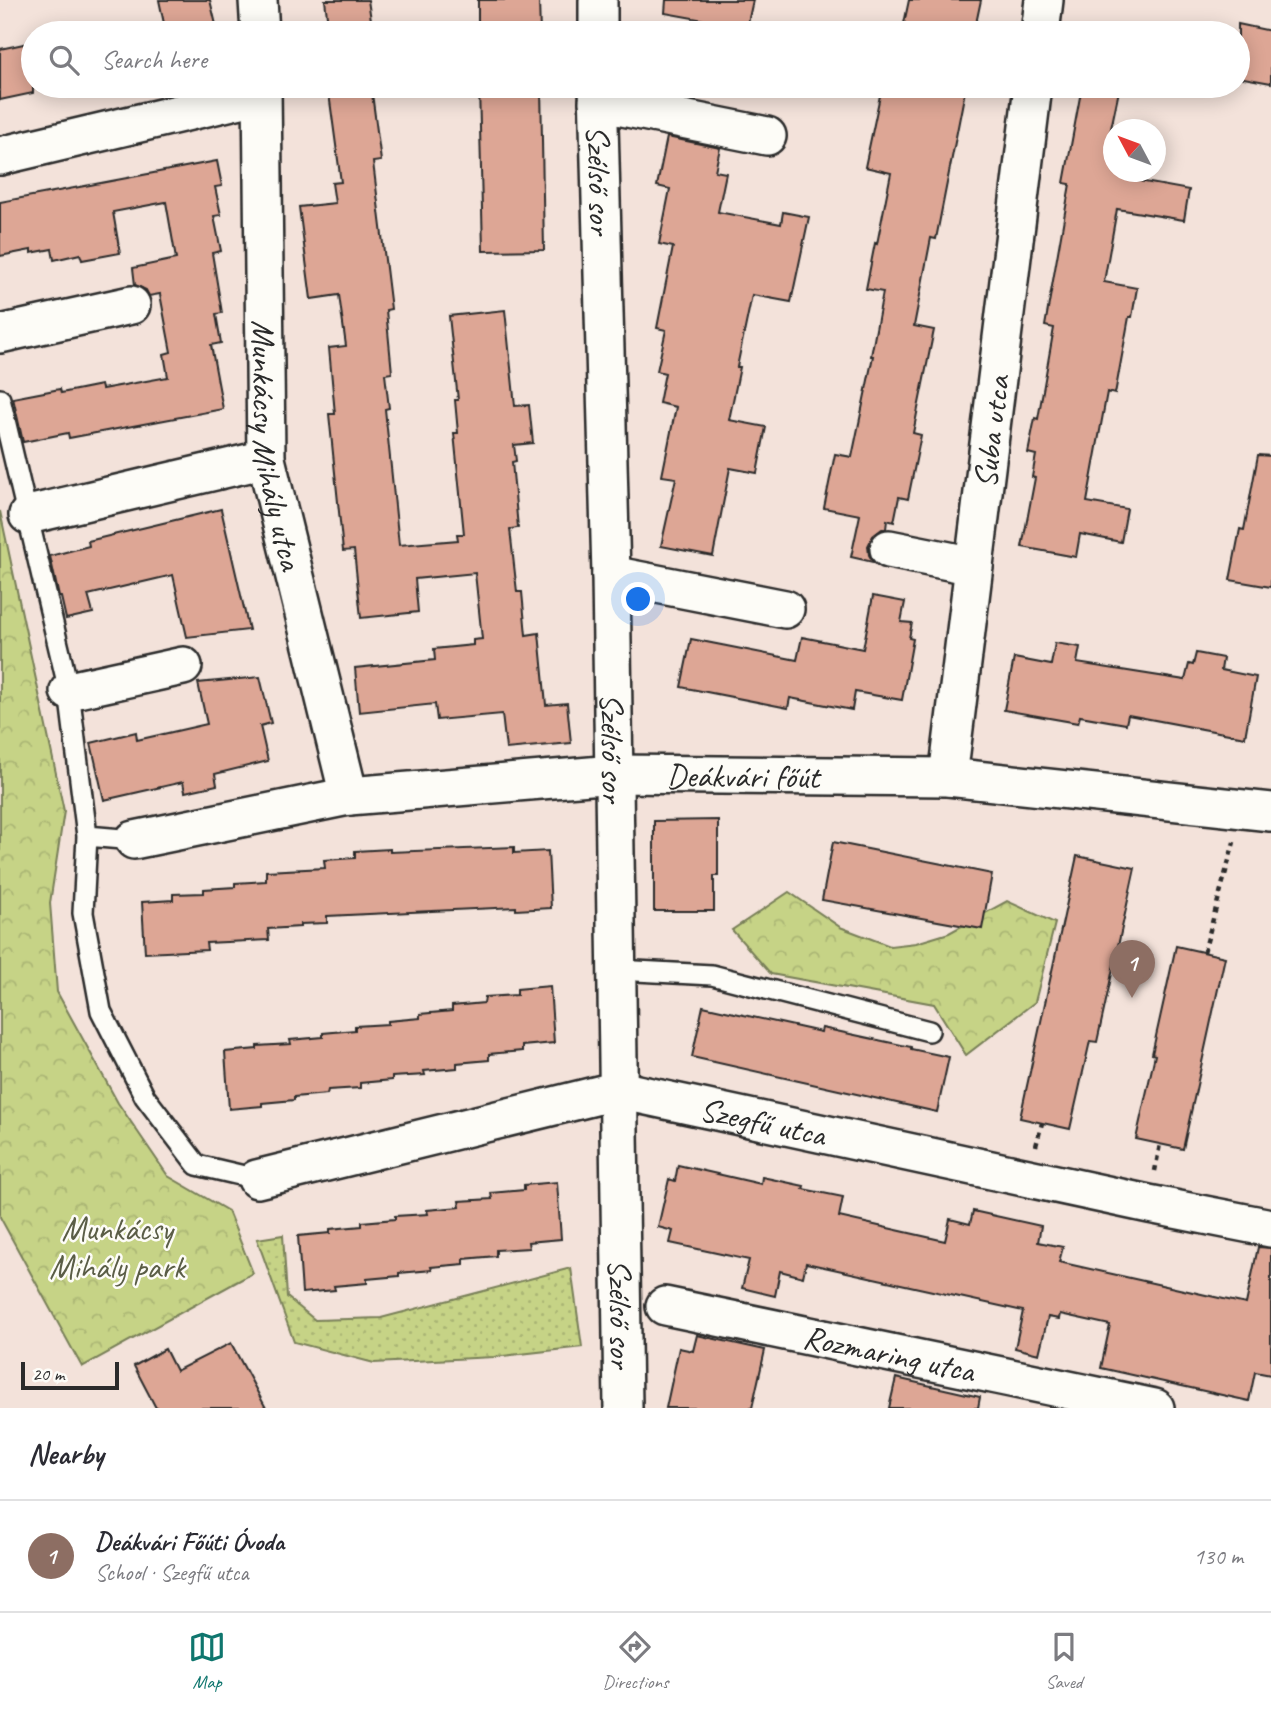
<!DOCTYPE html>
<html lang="en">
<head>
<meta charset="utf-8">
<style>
  :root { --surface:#fff; --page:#f2f2f3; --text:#2b2b33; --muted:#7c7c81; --line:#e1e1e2; --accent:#0f766e }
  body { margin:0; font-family:Caveat,sans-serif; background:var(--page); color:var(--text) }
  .compass { position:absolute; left:1103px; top:119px; width:63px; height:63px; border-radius:50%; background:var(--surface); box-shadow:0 4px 18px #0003; rotate:311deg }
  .scale { position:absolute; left:21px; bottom:18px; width:98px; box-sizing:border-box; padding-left:7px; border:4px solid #2b2b2b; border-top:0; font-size:19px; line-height:24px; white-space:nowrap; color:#2b2b2b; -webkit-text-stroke:5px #fdfcf7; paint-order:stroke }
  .you { position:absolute; left:639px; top:600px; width:24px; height:24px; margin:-18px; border:5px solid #fff; border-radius:50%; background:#1a73e8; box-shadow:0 0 0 10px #1a73e833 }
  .badge { display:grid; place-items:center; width:46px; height:46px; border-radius:50%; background:var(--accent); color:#fff; font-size:23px; font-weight:700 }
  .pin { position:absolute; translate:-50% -58px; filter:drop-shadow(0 2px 4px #0008) }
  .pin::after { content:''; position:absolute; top:37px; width:24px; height:21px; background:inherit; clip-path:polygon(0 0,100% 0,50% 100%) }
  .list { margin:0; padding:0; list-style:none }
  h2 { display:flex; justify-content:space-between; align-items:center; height:91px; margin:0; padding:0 28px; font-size:30px }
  h2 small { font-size:23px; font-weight:400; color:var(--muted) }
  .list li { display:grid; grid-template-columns:46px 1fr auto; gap:21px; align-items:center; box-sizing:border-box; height:112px; padding:0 28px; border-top:2px solid var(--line) }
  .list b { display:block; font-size:26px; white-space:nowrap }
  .list p { margin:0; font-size:23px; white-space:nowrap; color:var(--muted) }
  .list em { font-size:23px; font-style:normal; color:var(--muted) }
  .icon { flex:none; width:38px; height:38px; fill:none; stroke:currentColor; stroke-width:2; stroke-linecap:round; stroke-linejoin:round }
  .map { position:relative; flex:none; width:1271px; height:1408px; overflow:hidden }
  .search { position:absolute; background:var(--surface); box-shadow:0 4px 18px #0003; left:21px; right:21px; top:21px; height:77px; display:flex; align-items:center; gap:18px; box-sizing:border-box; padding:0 24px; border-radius:38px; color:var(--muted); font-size:26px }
  .sheet { height:203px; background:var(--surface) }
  nav { display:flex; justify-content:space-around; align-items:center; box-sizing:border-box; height:98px; border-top:2px solid var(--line); background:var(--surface); font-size:19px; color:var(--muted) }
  nav a { display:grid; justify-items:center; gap:4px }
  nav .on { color:var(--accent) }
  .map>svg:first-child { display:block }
  .grass { fill:url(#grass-dots); stroke:#787f58; stroke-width:2 }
  .forest { fill:url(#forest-crowns); stroke:#787f58; stroke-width:2 }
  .building { fill:#dda695; stroke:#2b2b2b; stroke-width:2 }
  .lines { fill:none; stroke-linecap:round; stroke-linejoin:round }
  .service-casing { stroke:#2b2b2b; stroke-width:24 }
  .minor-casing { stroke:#2b2b2b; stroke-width:42 }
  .path { stroke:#2b2b2b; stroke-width:4.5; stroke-dasharray:5 5; stroke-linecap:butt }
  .service { stroke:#fdfcf7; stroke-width:19 }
  .minor { stroke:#fdfcf7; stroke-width:37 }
  .labels { text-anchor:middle; stroke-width:5; stroke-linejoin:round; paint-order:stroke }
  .street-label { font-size:33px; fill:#2b2b2b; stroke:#fdfcf7 }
  .park-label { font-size:33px; fill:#5a5d46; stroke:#fdfcf7 }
</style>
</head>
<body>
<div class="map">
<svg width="1271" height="1408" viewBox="0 0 1271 1408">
  <defs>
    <pattern id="grass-dots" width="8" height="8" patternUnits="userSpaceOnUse" patternTransform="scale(1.75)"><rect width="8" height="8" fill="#c6d386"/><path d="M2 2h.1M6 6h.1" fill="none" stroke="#aab574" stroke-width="1.8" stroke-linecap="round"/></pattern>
    <pattern id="forest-crowns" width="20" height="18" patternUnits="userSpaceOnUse" patternTransform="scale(1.75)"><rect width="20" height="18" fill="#c6d386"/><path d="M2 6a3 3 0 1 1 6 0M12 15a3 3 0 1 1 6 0" fill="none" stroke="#aab574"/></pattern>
  </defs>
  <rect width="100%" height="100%" fill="#f3e2da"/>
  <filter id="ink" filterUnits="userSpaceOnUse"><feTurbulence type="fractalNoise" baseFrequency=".0143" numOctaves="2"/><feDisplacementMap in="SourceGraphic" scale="14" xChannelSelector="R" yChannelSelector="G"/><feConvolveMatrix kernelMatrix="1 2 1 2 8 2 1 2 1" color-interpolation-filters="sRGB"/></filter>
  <g filter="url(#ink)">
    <path class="grass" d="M283,1235L287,1297L315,1320L381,1318L571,1268L582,1347L494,1357L374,1363L294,1342L257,1239Z"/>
    <path class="forest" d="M0,511L64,811L50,903L57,992L118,1103L168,1176L228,1211L253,1273L82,1367L0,1217Z
      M789,892L840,927L890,946L916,943L949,933L1007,901L1055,923L1035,1002L966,1055L934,1004L771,974L732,930Z"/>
    <path class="building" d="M159,0H210L218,33H166Z
      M325,0H368L373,33H329Z
      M478,0H539L540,33H478Z
      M666,0H753L746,32L714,26L715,22L665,13Z
      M909,0H981L974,33H902Z
      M1238,24L1271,31V83L1238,77Z
      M33,42V93L0,100V49Z
      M328,86H371L381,161L373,162L391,309L386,310L392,373L385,374L389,408L385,409L399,545L458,540L457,534H464L454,433H458L455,400H458L449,316L505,310L515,406L529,405L533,443L514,445L516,461L512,462L518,528L510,529L517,592H522L526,635L539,633L546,705L567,703L571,743L506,749L502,714L437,720L435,704L359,712L355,668L435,660L434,649L473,645V640L482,639L475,573L415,579L418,612L361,618L354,550L343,551L329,414H335L329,348L346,346L339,295L311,299L299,207L335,203L332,183L341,182Z
      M479,86H541L544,250L483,251Z
      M882,86H966L936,239L931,238L914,326L934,330L913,433L921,435L908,499L899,497L894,522L887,520L886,529H882L873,536L868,546L869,555L873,562L851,557L860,515L824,508L835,454L852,457L873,356H871L883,292L866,289L875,243L877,244L891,173L865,167Z
      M1082,86H1120L1109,138L1114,139V172H1141L1139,181L1189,190L1184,220L1117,209L1104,282L1137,288L1132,317H1129L1115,394L1107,392L1087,502L1127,509L1121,542L1080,534L1076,557L1022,547L1035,478L1032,477L1036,455L1028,453L1035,418L1038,419L1054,328L1045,326L1070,184L1064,183Z
      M667,137L720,148L715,171L726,173L718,212L781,224L783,212L809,217L791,302L752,295L737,367H740L729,420L766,427L757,473L730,468L713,556L661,546L676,478L662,476L676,407L659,403L665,373L657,371L666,330L657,328L673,247L659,244L670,189L657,186Z
      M217,161L222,186L215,187L221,215L214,216L221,251L212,253L222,313L216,314L221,343L211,345L223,409L69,438L68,433L23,442L13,398L60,389L61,393L101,385L102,389L168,377L164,354L171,352L160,294L149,296L146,290L135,285L133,268L176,259L166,202L113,212L120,253L82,260L80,254L54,260L52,249L31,253V250L0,256V202Z
      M1258,455L1271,456V587L1230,580L1240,529L1244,530Z
      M221,509L249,630L187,637L173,575L88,595L93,613L66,619L61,597H59L50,556L89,546L88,541Z
      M873,596L905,602L901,622L912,623L909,638L913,639L902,700L855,692L852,710L790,698L788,708L681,687L691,639L797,660L802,637L863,649Z
      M1055,643L1080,647L1077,663L1185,680L1189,664L1193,665L1196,653L1223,658L1221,670L1256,677L1245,737L1128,715L1126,724L1080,716L1078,723L1004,710L1014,658L1051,665Z
      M260,677L271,723L260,726L268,761L215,774L217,785L185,792L183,782L104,800L91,743L136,732L137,740L207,724L198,683Z
      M718,820V876H714V911H654V821Z
      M833,842L992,874L982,929L822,900Z
      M514,847V853L548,851L551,908L516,910V907L327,916V923L300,924V927L268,929L269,940L206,943L207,950L145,953L142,902L173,900V894L204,893V889L235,887V883L266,881V871L325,868L324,860L355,858V851L390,849V852Z
      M1077,856L1135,868L1097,1042L1090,1041L1070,1129L1020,1118Z
      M1176,946L1225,957L1183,1149L1136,1139L1155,1055L1152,1054Z
      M550,986L554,1043L522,1046V1051L489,1054V1060L457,1063V1068L424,1071L425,1075L392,1077V1080L360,1083V1088L328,1090L327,1094L294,1097V1100L262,1103V1106L229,1109L225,1052L257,1049V1046L291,1044L290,1040L323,1037V1033L355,1030V1026L388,1024V1021L420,1018V1014L452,1011V1006L484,1003L485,997L517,995V989Z
      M703,1006L821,1032L822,1028L911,1047V1049L949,1057L937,1112L692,1057Z
      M678,1165L761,1184L762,1177L804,1186L803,1189L843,1197L839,1217L945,1241L950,1219L970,1224L973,1211L1041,1226L1038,1242L1063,1247L1059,1262L1246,1304L1258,1247L1271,1248V1375L1255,1372L1249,1401L1101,1368L1110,1325L1060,1314L1059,1319L1048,1317L1039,1354L1015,1348L1023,1311L806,1263L803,1277L780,1271L775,1296L742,1288L749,1260L670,1243L673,1231L658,1227L669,1179L675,1181Z
      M557,1182L561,1239L528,1242L529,1248L496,1250V1256L464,1259V1264L431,1267L432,1270L399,1273V1276L367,1279V1283L334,1286L335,1290L302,1293L298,1236L330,1233V1229L362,1226V1222L395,1219V1216L428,1214L427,1210L460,1207L459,1201L492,1199L491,1193L524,1190V1185Z
      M697,1335L765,1350L752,1408H666L679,1348L693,1351Z
      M231,1343L266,1408H156L134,1366L165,1349L176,1371Z
      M896,1378L980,1397L978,1408H889Z"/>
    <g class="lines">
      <g class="service-casing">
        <path id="service" d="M0,399L69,691L87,836L83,913L101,1011L145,1097L197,1165L257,1179
          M87,836L134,840
          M617,970L712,975L929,1031"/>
      </g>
      <g class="minor-casing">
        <g id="minor">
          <path d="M258,0L260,33"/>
          <path d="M598,0V33"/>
          <path d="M1040,33L1044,0"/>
          <path id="s1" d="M262,86L266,459L349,796"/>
          <path id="s2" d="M598,86L611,575L623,1408"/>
          <path d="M598,102L767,136"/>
          <path d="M0,156L262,94"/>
          <path d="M0,334L131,305"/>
          <path d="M28,515L266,459"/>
          <path d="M889,549L974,566"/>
          <path d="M611,575L785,609"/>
          <path d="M69,691L183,666"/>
          <path id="s3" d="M948,777L1033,86"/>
          <path id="s4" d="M134,840L349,796L614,774L948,777L1271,812"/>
          <path id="s5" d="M257,1179L619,1090L1149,1204L1271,1228"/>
          <path id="s6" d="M665,1306L1155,1408"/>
        </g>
      </g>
      <path class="path" d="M1204,952L1234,842
        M1036,1146L1042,1123
        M1155,1171L1160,1144"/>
      <use href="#service" class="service"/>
      <use href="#minor" class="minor"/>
    </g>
  </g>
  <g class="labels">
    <g class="street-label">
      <text dy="12" stroke="none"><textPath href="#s2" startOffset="94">Szélső sor</textPath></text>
      <text dy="12" stroke="none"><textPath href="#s3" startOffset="348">Suba utca</textPath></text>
      <text dy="12" stroke="none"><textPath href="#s1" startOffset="360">Munkácsy Mihály utca</textPath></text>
      <text dy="12" stroke="none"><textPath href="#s2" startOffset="662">Szélső sor</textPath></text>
      <text dy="12" stroke="none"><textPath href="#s4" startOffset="614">Deákvári főút</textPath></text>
      <text dy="12" stroke="none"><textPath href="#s5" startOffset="520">Szegfű utca</textPath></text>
      <text dy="12" stroke="none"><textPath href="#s2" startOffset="1228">Szélső sor</textPath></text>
      <text dy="12" stroke="none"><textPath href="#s6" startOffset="229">Rozmaring utca</textPath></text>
    </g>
    <g class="park-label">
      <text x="117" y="1240">Munkácsy<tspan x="117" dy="38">Mihály park</tspan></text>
    </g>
  </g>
</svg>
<svg class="compass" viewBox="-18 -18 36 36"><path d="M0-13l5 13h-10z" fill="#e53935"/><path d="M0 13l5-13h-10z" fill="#7c7c81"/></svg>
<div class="scale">20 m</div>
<div class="you"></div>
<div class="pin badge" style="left:1132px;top:998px;background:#8d6e63">1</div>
<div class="search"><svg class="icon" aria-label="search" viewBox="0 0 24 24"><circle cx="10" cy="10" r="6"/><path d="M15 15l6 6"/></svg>Search here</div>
</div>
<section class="sheet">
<h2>Nearby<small></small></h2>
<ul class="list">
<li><span class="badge" style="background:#8d6e63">1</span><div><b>Deákvári Főúti Óvoda</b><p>School · Szegfű utca</p></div><em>130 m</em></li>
</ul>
</section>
<nav>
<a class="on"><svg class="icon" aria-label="map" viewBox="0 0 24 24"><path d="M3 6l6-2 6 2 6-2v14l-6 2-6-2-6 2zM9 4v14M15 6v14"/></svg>Map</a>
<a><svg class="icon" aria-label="directions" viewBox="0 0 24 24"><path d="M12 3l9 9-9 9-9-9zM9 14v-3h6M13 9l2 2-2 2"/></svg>Directions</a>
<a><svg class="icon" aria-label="saved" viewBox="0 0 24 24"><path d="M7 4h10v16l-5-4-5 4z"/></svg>Saved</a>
</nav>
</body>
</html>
